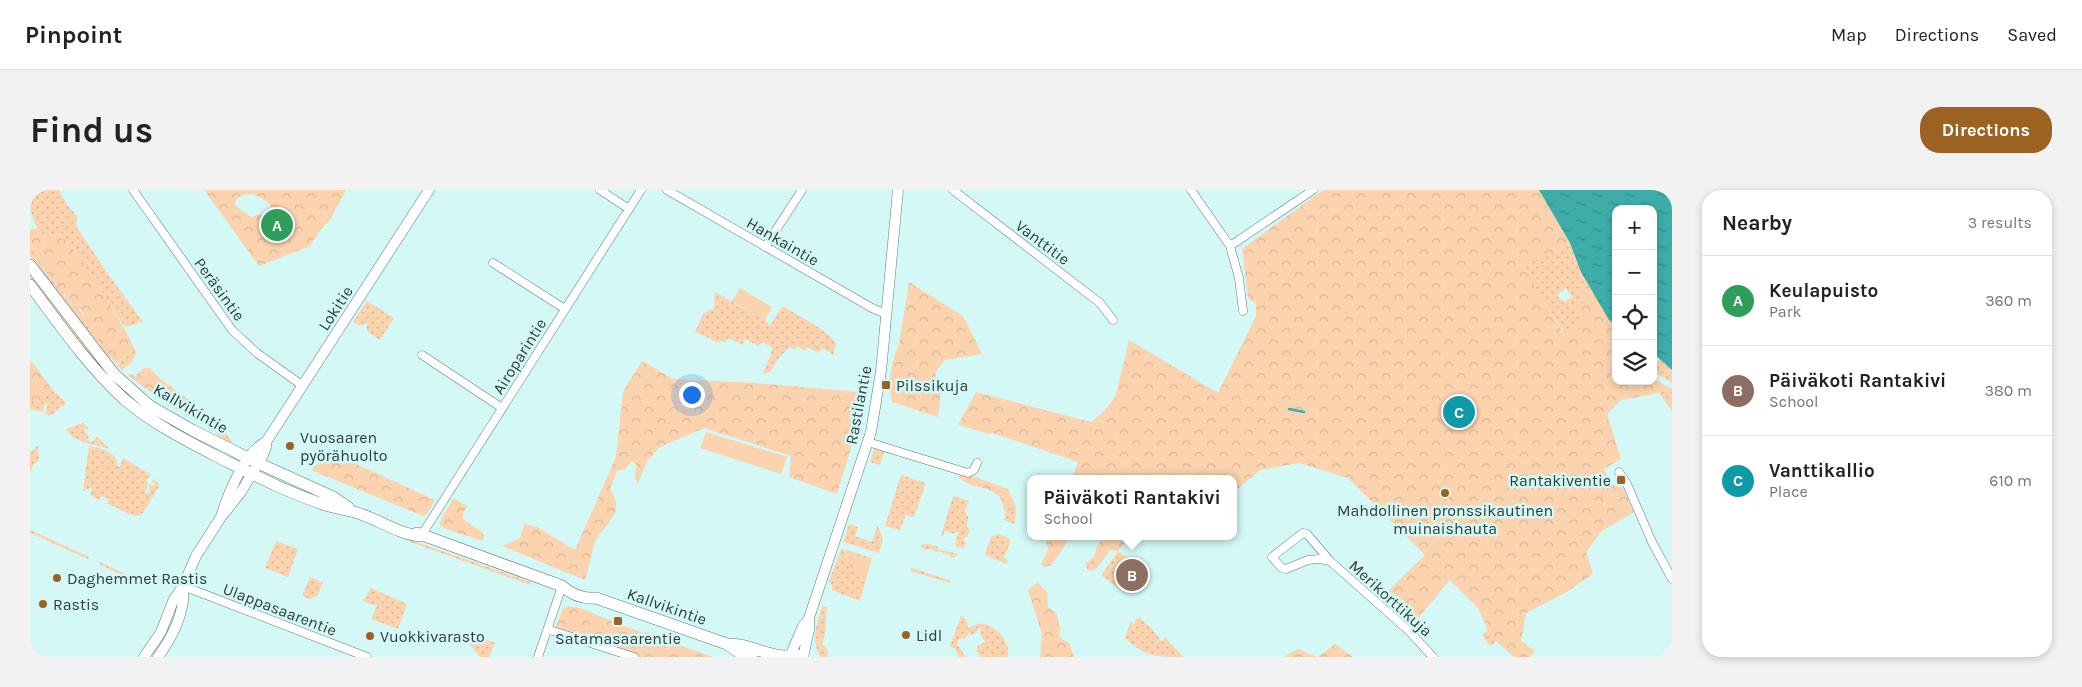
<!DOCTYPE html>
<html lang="en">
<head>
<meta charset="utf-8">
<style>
  :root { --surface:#fff; --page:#f2f2f2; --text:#222; --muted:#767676; --line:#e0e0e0; --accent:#9c6221 }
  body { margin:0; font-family:Karla,sans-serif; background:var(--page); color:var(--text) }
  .controls { position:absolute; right:15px; top:15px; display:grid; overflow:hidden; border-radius:10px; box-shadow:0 2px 8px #0003 }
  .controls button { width:45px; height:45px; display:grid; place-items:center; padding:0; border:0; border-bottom:1px solid var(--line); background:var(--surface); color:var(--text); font:25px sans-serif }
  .you { position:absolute; left:661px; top:204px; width:18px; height:18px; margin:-12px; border:4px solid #fff; border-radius:50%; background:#1a73e8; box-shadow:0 0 0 8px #1a73e833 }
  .badge { display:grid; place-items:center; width:32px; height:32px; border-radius:50%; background:var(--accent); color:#fff; font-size:16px; font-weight:700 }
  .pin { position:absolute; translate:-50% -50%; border:2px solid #fff; box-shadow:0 1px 5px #0006 }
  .popup { position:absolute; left:997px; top:285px; width:210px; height:65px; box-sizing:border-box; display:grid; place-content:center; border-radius:10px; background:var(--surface); filter:drop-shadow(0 1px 4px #0005); font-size:16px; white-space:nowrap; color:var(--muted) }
  .popup b { font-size:19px; color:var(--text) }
  .popup::after { content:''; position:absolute; left:50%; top:100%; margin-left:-10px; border:10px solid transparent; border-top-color:var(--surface) }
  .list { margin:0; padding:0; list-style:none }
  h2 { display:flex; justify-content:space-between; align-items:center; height:65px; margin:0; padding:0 20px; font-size:21px }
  h2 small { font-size:16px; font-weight:400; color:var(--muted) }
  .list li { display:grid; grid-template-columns:32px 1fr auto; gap:15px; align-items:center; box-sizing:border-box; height:90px; padding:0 20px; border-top:1px solid var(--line) }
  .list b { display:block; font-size:19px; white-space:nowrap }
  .list p { margin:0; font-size:16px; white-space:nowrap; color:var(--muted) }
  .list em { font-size:16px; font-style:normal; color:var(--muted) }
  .icon { flex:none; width:28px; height:28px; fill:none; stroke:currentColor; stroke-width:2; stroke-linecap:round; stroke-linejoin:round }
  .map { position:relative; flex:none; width:1642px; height:467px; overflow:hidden; border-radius:20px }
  header { display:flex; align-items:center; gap:30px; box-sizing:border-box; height:70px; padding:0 25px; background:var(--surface); border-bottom:1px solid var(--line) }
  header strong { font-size:24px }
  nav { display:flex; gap:28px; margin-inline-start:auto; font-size:18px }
  .intro { display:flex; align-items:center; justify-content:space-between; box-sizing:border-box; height:120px; padding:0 30px }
  h1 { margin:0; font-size:35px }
  .button { padding:12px 22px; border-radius:20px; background:var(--accent); color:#fff; font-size:18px; font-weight:700 }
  main { display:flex; gap:30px; padding:0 30px }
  aside { flex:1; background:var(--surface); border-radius:20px; box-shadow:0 2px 8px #0003 }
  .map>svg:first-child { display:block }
  .green { fill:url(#green-dots); fill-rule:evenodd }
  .forest { fill:url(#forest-crowns); fill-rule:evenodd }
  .pitch { fill:#fbd3af }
  .water { fill:url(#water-ripples) }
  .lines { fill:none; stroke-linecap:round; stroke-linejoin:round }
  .stream { stroke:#3eada9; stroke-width:2.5 }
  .minor-casing { stroke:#5c7e7c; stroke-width:9 }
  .tertiary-casing { stroke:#5c7e7c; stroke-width:11 }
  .secondary-casing { stroke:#5c7e7c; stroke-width:12 }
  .minor { stroke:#fff; stroke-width:8 }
  .tertiary { stroke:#fff; stroke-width:10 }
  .secondary { stroke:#fff; stroke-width:11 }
  .poi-dot { fill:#9c6221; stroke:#d3f8f6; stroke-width:2 }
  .labels { text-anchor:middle; stroke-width:5; stroke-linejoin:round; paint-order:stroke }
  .street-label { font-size:16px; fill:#2f3d3c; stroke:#d3f8f6 }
  .poi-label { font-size:16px; fill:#2f3d3c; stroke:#d3f8f6; text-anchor:start }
</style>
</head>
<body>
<header>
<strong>Pinpoint</strong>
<nav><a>Map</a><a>Directions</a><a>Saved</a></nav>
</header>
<div class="intro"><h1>Find us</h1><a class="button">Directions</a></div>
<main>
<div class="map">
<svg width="1642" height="467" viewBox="0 0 1642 467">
  <defs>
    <pattern id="green-dots" width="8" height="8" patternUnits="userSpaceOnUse" patternTransform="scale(1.25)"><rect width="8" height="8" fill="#fbd3af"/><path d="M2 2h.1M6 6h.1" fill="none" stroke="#d7b697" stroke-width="1.8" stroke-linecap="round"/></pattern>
    <pattern id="forest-crowns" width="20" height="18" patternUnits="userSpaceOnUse" patternTransform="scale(1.25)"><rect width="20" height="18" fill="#fbd3af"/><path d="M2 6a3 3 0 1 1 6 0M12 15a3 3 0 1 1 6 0" fill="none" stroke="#d7b697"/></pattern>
    <pattern id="water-ripples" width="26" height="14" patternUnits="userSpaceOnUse" patternTransform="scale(1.25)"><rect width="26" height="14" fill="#3eada9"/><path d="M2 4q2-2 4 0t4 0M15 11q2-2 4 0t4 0" fill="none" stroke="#348e8b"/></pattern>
  </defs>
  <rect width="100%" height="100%" fill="#d3f8f6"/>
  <path class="green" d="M0,0H29L37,15L47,26L46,36L76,81L113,132L95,137L38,52L22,45H15C0,32 0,19 0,0Z
    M0,52L9,73L42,114L46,115L82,167L79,170L0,66Z
    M1540,53L1551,82L1561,97L1551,103L1554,110L1552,129L1534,143L1493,78ZM1536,98L1542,107L1534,112L1528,106V104Z
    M0,82L73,176L79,189L62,169L0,87Z
    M685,102L735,130L740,136L752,116L785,135L800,146L806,153L803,165L793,158L789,163L777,157L775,161L767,156L765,160L759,157L748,169L740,182L733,184L743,158L733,152L728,156L715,149L712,155L699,148L695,152L690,151L689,153L665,142L673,124L684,118Z
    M337,111L364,128L350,150L337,141V133L329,136L323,132Z
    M106,164L102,172L92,180L86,175L96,166Z
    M1630,169L1642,179V193L1623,181V175Z
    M0,170L26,204L27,203L36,213L20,226L15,224L18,214H15L13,222L0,219Z
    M1642,198V221L1629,203Z
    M53,233L58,238L54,240L59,247L57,250L62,252L67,247L80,259C66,255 43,253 36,239Z
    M192,239L202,251L200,255L186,244L188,240Z
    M8,255L9,270L3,275L0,284V263Z
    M59,256C71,259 88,261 87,276L90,277L93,268L121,285L116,290L118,293L115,303H120L119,294L123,296L125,294L122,291L124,289L129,294L128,298L113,323L108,326L101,325L77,313L79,309L72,306L69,310L60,305L63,297L53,301Z
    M845,257L862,262L861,264L854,262L850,275L840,272Z
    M871,285L896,293L884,327L876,325L870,340L855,336Z
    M923,306L939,311L935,321L938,327L937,338L940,339L937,347H935L933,351L936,352L934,359L925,356L928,343L926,342L925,344L915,341L913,346H911Z
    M986,317L985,334L974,330L976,322Z
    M819,334L828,337L825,346L842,352L847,337L849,338L853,350L849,363L813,352Z
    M0,340L59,367L58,369L0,343Z
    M969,344L981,350L974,368L978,370L977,374L955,365L961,347Z
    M381,350L501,392L500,395L380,352Z
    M246,351L268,359L258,387L235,378Z
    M898,354L908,357L907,359L928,364L927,366H925L924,368L920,367V365L909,361L908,363L899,358L898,360L893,359L890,355Z
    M811,359H813L818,374L836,389L830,411L802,400V395L799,392Z
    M1088,361L1103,372L1091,387L1099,394L1094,401L1071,386Z
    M1064,366L1068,372L1071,373L1064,380L1061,381L1057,379L1055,372H1058Z
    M70,372L106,389L105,392L69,374Z
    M881,378L920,390V393L880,381Z
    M280,387L293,393L287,406L280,409L272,406Z
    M341,398L377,414L368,439L341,429L347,416L333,411Z
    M792,416L797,417L795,444L792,453L798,461L797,466L798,467H791C780,452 787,433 792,416Z
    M931,426L936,429L938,438C942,437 946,434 949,434C964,432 983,454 977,467H950L946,460L948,459L947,456L955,452L950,443L951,439L948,438L947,442L941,445L939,442L936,448L929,449L927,456L930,457L935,467H929L925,459L920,456Z
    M1110,428L1121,438L1132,452L1135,447L1153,467C1125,467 1116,467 1095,448L1101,430L1103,436L1106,429Z
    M1460,438L1472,445L1461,456L1454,449L1453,444Z
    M441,444L465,453L459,467H450L440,455Z"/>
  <path class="forest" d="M174,0H316L300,30L290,40L280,56L229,76ZM221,4C230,7 237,9 242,18L240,27L230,24L221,27L206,16L205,12C208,5 214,5 221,4Z
    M1293,0H1509L1540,53L1494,78L1533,143L1552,129L1546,117L1554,111L1551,103L1561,97L1579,130L1586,135V191H1623V188L1640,198L1629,203L1591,210L1577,224L1591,269L1574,279L1581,294L1593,298L1604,322L1572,341L1556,362L1563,384L1535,403L1496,423L1491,451L1505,461L1500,467H1484L1461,447L1448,418L1420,390L1383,434L1352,407L1395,365L1318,288L1269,273L1230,280L1203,303V289H1042L1048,272L962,243L960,244L928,235L946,202L1061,232L1072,223L1085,208L1099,150L1188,203L1226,126V114L1218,108L1212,59Z
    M7,38L15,45C22,45 31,47 37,52C46,59 107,154 106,164L96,166L86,174L52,129L54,124L46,115L43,114L9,73L0,52V40Z
    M879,92L933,126L952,164L915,170L905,183L911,198L908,227L862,212C858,195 861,170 869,154Z
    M0,170L20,196L13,202L15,213L0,209Z
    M612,171L643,189L725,193L829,202L823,252L807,304L759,287L761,266L674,238L630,257L618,270L608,293L605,289L606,274L602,271L595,279L587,281L580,299C598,326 571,334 564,355C561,366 559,378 555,390L472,356L490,348L494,334L507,337L545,360L586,267L593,202Z
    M114,178H120L128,187L159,210L176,230V234L140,216L97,185L101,184L105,186Z
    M300,262L405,310L397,324L393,326L281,280Z
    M930,284L942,286L978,299L986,317L976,322C972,317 973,312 970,307C962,299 954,298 944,296C939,295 934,291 929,288Z
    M424,308L438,317L433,322V329C440,335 448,338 454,345L453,351L416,339L410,335L412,327Z
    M1015,346H1039C1036,357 1027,365 1022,375L1014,377L1011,374L1018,360Z
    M1074,346H1101L1088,361L1080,360L1071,373L1068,372L1064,366L1067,357Z
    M813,359L842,368L836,389L818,374Z
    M1008,392L1017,403L1018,417L1027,424L1030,440L1029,445L1033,450L1039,453L1044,467H1010L1012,444L998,400Z
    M538,416L550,418L594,436L683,467H610L525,439L533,418Z
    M1305,454L1323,467H1288Z
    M1268,459L1287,467H1254Z"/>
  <path class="pitch" d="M710,98L742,117L735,130L702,111Z
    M676,242L757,267L751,284L670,258Z"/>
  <path class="water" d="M1509,0H1642V180L1623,163V19H1586V135L1579,130L1551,82L1540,53Z"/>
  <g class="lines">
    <path class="stream" d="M1259,219L1274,222"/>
    <g class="minor-casing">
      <path id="minor" d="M103,0L202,140L227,163L273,196
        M570,0L599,19
        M637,0L842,118L856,124
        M923,0L1070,113L1083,130
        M1161,0L1200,56L1209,88L1213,121
        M1200,56L1283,0
        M735,57L772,0
        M463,73L535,119
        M392,165L472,218
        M838,252L938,283L944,280L947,273
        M1589,282L1597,294L1622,352L1642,389
        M391,346L611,0
        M1300,371L1289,369L1278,370L1256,379L1252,378L1242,367L1273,343L1277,344L1300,371L1379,441L1403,467
        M153,396L337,467
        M523,441L604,467
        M508,467L532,396"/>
    </g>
    <g class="tertiary-casing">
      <path id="tertiary" d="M191,327C197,306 215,261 236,252L399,0
        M761,464L773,436L779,429
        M114,467L131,442L143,411L153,396L166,366L191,327L211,302L233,265L236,257V252
        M128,467C143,446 156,421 153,396
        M773,467L779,440V428L841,242L851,181L868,0"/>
    </g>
    <g class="secondary-casing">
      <path id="secondary" d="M0,75L84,184L120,216L162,240L228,273L303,307L319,318
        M0,95C29,134 58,176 94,209C122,233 155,250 188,267C224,285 260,304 299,316C306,318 314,319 321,321C346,327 366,344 391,346
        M387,343L532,396C542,405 553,409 566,408L697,454L708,462L722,467
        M697,454C719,453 735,466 756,466
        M755,467L763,464L773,467"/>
    </g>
    <use href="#minor" class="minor"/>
    <use href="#tertiary" class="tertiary"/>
    <use href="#secondary" class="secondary"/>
  </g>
  <g class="poi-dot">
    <rect x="851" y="190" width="10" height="10" rx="2.5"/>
    <circle cx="260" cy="256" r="5"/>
    <rect x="1586" y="285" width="10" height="10" rx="2.5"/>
    <circle cx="1415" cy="303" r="5"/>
    <circle cx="27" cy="388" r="5"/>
    <circle cx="13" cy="414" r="5"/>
    <rect x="583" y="426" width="10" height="10" rx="2.5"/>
    <circle cx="876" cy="445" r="5"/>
    <circle cx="340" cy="446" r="5"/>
  </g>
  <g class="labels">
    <g class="street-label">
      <text transform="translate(753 51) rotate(30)" y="6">Hankaintie</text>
      <text transform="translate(1013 52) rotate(37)" y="6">Vanttitie</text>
      <text transform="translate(190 99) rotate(54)" y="6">Peräsintie</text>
      <text transform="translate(305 118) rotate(-57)" y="6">Lokitie</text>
      <text transform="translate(489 166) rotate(-58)" y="6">Airoparintie</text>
      <text transform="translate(828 215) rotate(-79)" y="6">Rastilantie</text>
      <text transform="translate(161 218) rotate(30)" y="6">Kallvikintie</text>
      <text transform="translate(1361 408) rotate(42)" y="6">Merikorttikuja</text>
      <text transform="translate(637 416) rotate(19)" y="6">Kallvikintie</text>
      <text transform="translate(250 419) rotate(21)" y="6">Ulappasaarentie</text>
    </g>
    <g class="poi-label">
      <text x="866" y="201">Pilssikuja</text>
      <text x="270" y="253">Vuosaaren<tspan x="270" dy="18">pyörähuolto</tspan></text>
      <text x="1581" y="296" text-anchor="end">Rantakiventie</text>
      <text x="1415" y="326" text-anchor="middle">Mahdollinen pronssikautinen<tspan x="1415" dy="18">muinaishauta</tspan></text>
      <text x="37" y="394">Daghemmet Rastis</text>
      <text x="23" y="420">Rastis</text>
      <text x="886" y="451">Lidl</text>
      <text x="350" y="452">Vuokkivarasto</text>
      <text x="588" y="454" text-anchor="middle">Satamasaarentie</text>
    </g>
  </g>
</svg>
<div class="controls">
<button>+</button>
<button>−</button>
<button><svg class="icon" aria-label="locate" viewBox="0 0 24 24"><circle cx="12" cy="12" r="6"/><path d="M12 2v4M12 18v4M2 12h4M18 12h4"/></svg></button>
<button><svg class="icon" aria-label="layers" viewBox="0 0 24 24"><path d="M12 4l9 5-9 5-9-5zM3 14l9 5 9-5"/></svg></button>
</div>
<div class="you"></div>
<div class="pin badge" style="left:247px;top:35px;background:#2e9e5b">A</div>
<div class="pin badge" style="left:1102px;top:385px;background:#8d6e63">B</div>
<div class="popup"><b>Päiväkoti Rantakivi</b>School</div>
<div class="pin badge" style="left:1429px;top:222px;background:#0f9aa8">C</div>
</div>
<aside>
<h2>Nearby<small>3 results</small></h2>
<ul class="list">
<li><span class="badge" style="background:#2e9e5b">A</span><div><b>Keulapuisto</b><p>Park</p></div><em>360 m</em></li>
<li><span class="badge" style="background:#8d6e63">B</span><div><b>Päiväkoti Rantakivi</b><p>School</p></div><em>380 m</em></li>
<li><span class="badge" style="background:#0f9aa8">C</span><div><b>Vanttikallio</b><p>Place</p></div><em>610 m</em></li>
</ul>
</aside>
</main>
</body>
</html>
